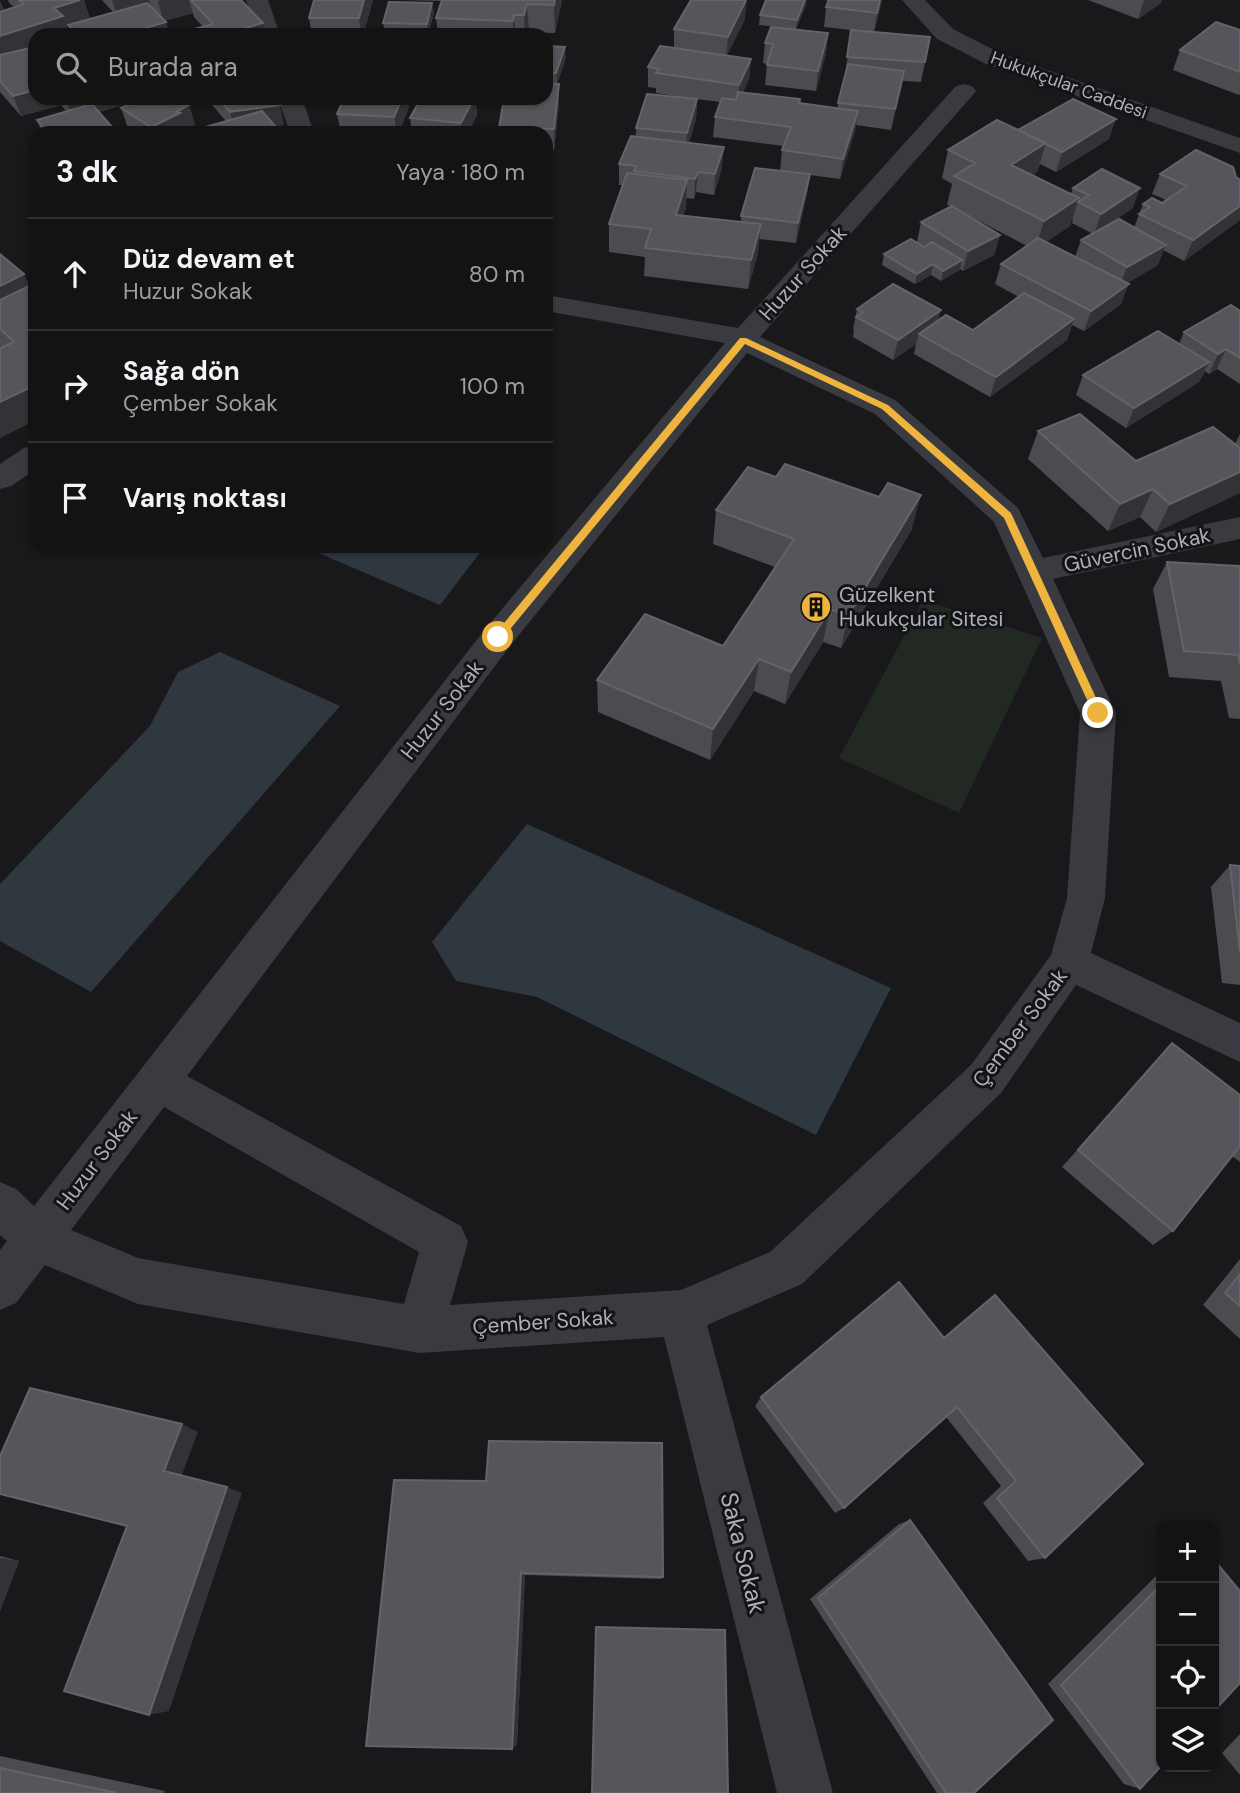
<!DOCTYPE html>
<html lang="tr">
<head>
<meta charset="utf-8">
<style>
  :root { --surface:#131314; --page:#202022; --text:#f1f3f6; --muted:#9d9ea0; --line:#323234 }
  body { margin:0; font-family:"DM Sans",sans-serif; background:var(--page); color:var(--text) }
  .controls { position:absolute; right:21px; bottom:21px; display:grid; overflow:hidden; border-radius:14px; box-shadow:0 2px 5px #0004 }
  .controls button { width:63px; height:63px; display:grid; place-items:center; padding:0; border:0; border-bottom:2px solid var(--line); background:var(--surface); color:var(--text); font:35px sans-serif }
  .stop { position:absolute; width:21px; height:21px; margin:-16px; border:5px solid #eeb43e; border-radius:50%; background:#fff }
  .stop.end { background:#eeb43e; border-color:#fff; box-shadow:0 2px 7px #0008 }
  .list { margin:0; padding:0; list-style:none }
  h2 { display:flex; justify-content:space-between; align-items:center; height:91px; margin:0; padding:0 28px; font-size:30px }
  h2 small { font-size:23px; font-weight:400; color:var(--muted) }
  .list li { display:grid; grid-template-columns:46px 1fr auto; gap:21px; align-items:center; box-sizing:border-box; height:112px; padding:0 28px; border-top:2px solid var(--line) }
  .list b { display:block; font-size:26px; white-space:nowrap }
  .list p { margin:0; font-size:23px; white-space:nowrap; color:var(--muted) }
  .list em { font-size:23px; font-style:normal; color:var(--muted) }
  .icon { flex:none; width:38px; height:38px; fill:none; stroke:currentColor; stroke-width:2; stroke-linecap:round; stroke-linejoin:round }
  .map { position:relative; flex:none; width:1240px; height:1793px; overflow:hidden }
  .search { position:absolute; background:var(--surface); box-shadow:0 2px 5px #0004; left:28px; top:28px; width:525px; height:77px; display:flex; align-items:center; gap:18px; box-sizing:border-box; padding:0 24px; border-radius:21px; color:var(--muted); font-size:26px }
  .panel { position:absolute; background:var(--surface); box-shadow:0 2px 5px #0004; left:28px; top:126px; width:525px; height:427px; border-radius:21px }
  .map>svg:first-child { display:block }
  .green { fill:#212922 }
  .water { fill:#2f373f }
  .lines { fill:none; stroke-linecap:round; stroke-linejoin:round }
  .minor { fill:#3a3b40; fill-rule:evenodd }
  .wall { fill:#4a4c50; fill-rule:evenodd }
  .shaded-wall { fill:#323336 }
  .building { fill:#55565b; stroke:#62646a; stroke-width:2 }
  .route { fill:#eeb43e }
  .labels { text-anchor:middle; stroke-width:6; stroke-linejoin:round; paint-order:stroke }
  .far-street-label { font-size:18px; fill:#abb0ba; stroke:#141416 }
  .street-label { font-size:21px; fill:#abb0ba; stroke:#141416 }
  .poi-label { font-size:21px; fill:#abb0ba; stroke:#141416; text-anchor:start }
  .near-street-label { font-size:24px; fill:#abb0ba; stroke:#141416 }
</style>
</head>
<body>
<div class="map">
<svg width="1240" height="1793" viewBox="0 0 1240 1793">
  <rect width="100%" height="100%" fill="#19191b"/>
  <path class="green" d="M923,600L1042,638L959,813L839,758Z"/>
  <path class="water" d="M302,546H485L440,605Z
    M220,652L340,706L91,992L0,941V884L150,726L178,672Z
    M527,824L891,988L816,1135L537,997L456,981L432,942Z"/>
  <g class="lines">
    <path class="minor" d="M246,0H268L280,35H258Z
      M902,0H925L953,29L1002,54L1240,138V153L986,64L937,39Z
      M964,84L972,86L976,91L972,96L760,337L895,400L1018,508L1043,558L1240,517V539L1053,579L1116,713L1105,898L1091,953L1240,1023V1062L1076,985L1001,1093L802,1284L707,1325L833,1793H777L664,1337L420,1353L138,1304L45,1265L16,1303L0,1310V1250L7,1241L0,1235V1182L16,1189L34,1206L486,628L725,343L546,311V295L738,328L956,86ZM747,353L875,414L994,522L1080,713L1067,898L1051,955L971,1065L770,1252L681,1290L450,1305L468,1242L461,1226L187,1076L510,646ZM164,1107L419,1252L404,1304L138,1258L71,1230Z
      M278,98H302L314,133H290Z
      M35,445V470L11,486L0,489V464L24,448Z"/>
  </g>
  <path class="wall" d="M8,0H84L90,19L113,12L102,0H241L263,23L266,35H172L203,27L194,17L193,13L164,21L170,35H72L68,25L66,26L69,35H35V98H178L189,105L195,125L185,130L186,132L226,121L206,98H273L284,125L275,126L281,133H136L128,128L121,108L142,99L99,112L114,133H42L37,120L66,111L61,105L21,116L0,92V1L4,10L14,7L9,3Z
    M373,0L363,35H312L309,18Z
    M403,0H562L555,33L529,32L528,35H433L438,33L436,18L442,1Z
    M824,0H882L874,32L930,37L921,82L903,81L891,130L856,125L840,179L810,175L807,194L796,243L759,239L758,253L748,289L644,276L645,257L609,252V224L623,185H619V164L636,136V128L689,98L656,93V88L648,87V67L674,48V29L745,19L727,55L751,59L749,79L743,92L799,103L837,109L845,77L851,30L824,27L826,7L829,1ZM697,99L720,102L715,117L713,137L783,146L782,150L780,171L741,216V222L683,215L686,208V198L694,199L696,192L714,195L722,167L689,143L696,119Z
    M1088,0H1162L1161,3L1138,19Z
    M806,5L796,29L828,33L826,53L816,91L765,85L767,64L763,63L765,43L776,27L759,25L760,15Z
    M434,13L428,34L385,33L383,23Z
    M1240,30V94L1239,95L1173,70L1180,50Z
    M546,46L566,57L557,84L546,83Z
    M559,84V104L554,150L546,149V133H500L499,128Z
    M412,98L399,133H341L337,114Z
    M421,98H480L479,102H476L477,115L468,133H412L410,118Z
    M1018,130L1109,139L1056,172L1040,164L1037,172L1033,175L1071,194L1073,188L1133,208L1103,228H1134L1143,204L1162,203L1166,200L1152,194L1160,174L1236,177L1240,180V220L1184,261L1163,250L1158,265L1127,283L1121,304L1084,331L1072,325L1067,340L990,397L914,354L916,344L893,360L853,337L854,329H853L857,309L938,320L973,330L1019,297L995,284L1001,264L1027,246L962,212L1000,235L994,255L963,271L960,269L941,281L931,275L915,284L882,265L884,254L917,242L921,222L951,206L947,205L952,184L942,178L948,150ZM1074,212L1072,223L1093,234L1081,240L1075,257L1046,242L1070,226Z
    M0,254L24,274L29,286L35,283V420L0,438V348H2L0,346Z
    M1240,311V384L1217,369L1209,374L1205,371L1199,382L1126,428L1076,395L1083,375L1179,344L1184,332Z
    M1038,431L1136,461L1235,444L1240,434V493L1156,532L1140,517L1108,531L1028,459Z
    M716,510L912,529L841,648L823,642L785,704L754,691L710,760L598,712L597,680L723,646L775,567L713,544Z
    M1167,562L1240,566V719L1229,718L1221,681L1169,677L1153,589Z
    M1230,865L1240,866V985L1222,983L1211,887Z
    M1172,1043L1240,1095V1162L1232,1156L1173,1231L1153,1245L1062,1167Z
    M1240,1259V1339L1203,1305Z
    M995,1295L1045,1558L1028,1561L983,1503L1001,1486L946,1417L844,1508L835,1513L755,1406L761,1397L944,1338Z
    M394,1480L663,1577L661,1579L525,1575L517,1744L512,1749Z
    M910,1520L974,1793H937L810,1599L899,1524Z
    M0,1556L19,1561L0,1611Z
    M1161,1571V1766L1140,1789L1124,1784L1048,1684Z
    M1240,1734V1775L1222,1753Z
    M0,1756L165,1791L164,1793H0Z"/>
  <path class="shaded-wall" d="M80,0H84L90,19L66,26L69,35H35V47L0,58V36L54,8Z
    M112,0H149L151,9L118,19Z
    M163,0H189L193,13L163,21L158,1Z
    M364,0H373L363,35H361L359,18Z
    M555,0H562L555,33L554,5Z
    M747,0L745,19L726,57L728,37Z
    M805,0H807L806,5L796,30L797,20Z
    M880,0H882L881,5L874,33L877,13Z
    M1144,0H1162L1161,3L1138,19Z
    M0,1L7,20L0,22Z
    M432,3L434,13L428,34L427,24Z
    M527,4L529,32L528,35H525L524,15Z
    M514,15L515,35H513V21Z
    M166,22L170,35H122Z
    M263,23L266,35H244L242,29Z
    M828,33L826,53L816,91L818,71Z
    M565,47L566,57L557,84L556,73Z
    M751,59L749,79L738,105L739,85Z
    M904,71L901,91L891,130L895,109Z
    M559,84V104L554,150V129Z
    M35,90V98H59L61,105L21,116L13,96Z
    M72,98H144L73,120L66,100Z
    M402,98H412L399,133H397L394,117Z
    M474,98H475L477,115L468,133H462L461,123Z
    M697,99L696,119L686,153L687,133Z
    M189,105L195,125L185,130L186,133H153L151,127L176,112Z
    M280,105L284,125L235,132L230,112Z
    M858,111L855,132L840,179L843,159Z
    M1116,119L1109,139L1056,172L1062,152Z
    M112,127L114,133H93Z
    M1046,143L1037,172L1004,193L1011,165Z
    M724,147L722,167L714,195L715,174Z
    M698,172L696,192L694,199L695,179Z
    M810,174L807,194L796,243L798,223Z
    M548,180L549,201L546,243V208Z
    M687,180L686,208L675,243L676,215Z
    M1140,188L1133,208L1094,234L1101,214Z
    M1079,198L1070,226L1035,250L1044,221Z
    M1240,206V220L1184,261L1193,240Z
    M761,224L758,253L748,289L751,260Z
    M1000,235L994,255L963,271L968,251Z
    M1166,245L1158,265L1119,288L1127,267Z
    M962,260L960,270L941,281L943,271Z
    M933,264L931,275L915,284L917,274Z
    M24,274L33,295L0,310V286Z
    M1129,284L1121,304L1084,331L1091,311Z
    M941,310L936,330L919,334L916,344L893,360L898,340Z
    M1074,319L1067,340L990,397L996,377Z
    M1226,349L1217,369L1209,374L1218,354Z
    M1209,362L1199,382L1126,428L1134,408Z
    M35,385V420L0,438V402Z
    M1240,472V493L1156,532L1170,504Z
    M1153,489L1140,517L1108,531L1120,504Z
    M921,495L912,529L841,648L848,616Z
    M830,609L823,642L785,704L791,672Z
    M759,659L754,691L710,760L713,729Z
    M182,1424L198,1432L181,1477L164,1471Z
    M227,1487L242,1493L169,1711L149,1715Z
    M0,1558L19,1561L0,1611Z
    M521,1573L525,1575L517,1744L512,1749Z"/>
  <path class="building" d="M19,0H80L54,8L63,16L0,36V12L24,4Z
    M191,0H241L263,23L242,29L248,35H172L213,24Z
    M314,0H364L359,18H309Z
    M442,0H555L554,5L527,4L524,15H514L513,21L436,18Z
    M691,0H746L728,37L674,29Z
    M766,0H805L797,20L760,15Z
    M829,0H880L877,13L826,7Z
    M389,2L432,3L427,24L383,23Z
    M147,3L166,22L122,35H77L68,25Z
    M1216,22L1240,30V72L1180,50Z
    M771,27L828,33L818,71L767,65L773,44L765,43Z
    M851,30L930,37L925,62L847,57Z
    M435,32L471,35H433Z
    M546,46L565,47L556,73H546Z
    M660,46L751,59L739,85L656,73L659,69L648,67Z
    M34,47L35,90L13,96L0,81V55Z
    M848,64L904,71L895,109L838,103Z
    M546,84H559L554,129L499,128L504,98H546Z
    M738,92L800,99L799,103L858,111L843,159L782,150L791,127L715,117L722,98L736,100Z
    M647,94L697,99L687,133L636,128Z
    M143,98H178L189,105L176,112L180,113L151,127L121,108Z
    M218,98H273L280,105L230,112Z
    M344,98H402L394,117L337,114Z
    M421,98H474L461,123L410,118Z
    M1073,99L1116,119L1062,152L1018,130Z
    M92,104L112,127L93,133H48L37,120Z
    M262,111L281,133H184Z
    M997,120L1046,143L1011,165L1079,198L1044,221L954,176L975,163L948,150Z
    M631,136L724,147L715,174L698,172L695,179L634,171L636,166L619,164Z
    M1196,150L1233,167L1236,177L1240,180V206L1193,240L1139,214L1150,207L1143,204L1152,198L1162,203L1187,186L1160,174Z
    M755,168L810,174L798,223L741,216Z
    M1102,169L1140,188L1101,214L1078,202L1089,195L1073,188Z
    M627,173L687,180L676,215L761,224L751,260L645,248L651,229L609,224Z
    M546,180H548L546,208Z
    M952,206L1000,235L968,251L921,222Z
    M1119,219L1166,245L1127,267L1081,240Z
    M1038,238L1129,284L1091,311L1001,264Z
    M911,239L924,247L932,242L962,260L943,271L933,264L917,274L884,254Z
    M0,254L24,274L0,286Z
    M35,283V385L0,402V348L14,342L0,329V300Z
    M893,284L941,310L898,340L856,317L863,312L857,309Z
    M1024,293L1074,319L996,377L919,334L946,315L973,330Z
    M1231,305L1240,311V358L1226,349L1218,354L1184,332Z
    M1158,331L1209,362L1134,408L1083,375Z
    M1080,414L1136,461L1213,427L1240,448V472L1170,504L1153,489L1120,504L1038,431Z
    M785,464L879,497L888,483L921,495L848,616L830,609L791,672L759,659L713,729L597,680L645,614L723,646L794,539L716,510L748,467L776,477Z
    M1167,562L1240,566V664L1238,655L1184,651Z
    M1230,865L1240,866V952Z
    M1172,1043L1240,1095V1146L1173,1231L1078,1150Z
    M1240,1274V1306L1225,1293Z
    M899,1282L944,1338L995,1295L1143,1464L1045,1558L997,1498L1016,1481L957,1407L844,1508L761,1397Z
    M30,1388L182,1424L164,1471L227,1487L149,1715L64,1691L127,1526L0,1494V1456Z
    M489,1441L662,1443L663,1577L521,1573L512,1749L366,1746L394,1480L486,1481Z
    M910,1520L1053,1720L974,1793H946L818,1598Z
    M1214,1560L1240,1591V1683L1214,1711Z
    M1161,1585V1766L1140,1789L1061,1685Z
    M596,1627L725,1630L728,1793H592Z
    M0,1768L117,1793H0Z"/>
  <path class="route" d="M740,338H746L888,405L1011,513L1103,713L1102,716H1094L1093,713L1004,518L882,409L745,344L502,639H495V634Z"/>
  <defs>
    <g id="building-disc" transform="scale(1.575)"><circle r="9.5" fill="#eeb43e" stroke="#141416"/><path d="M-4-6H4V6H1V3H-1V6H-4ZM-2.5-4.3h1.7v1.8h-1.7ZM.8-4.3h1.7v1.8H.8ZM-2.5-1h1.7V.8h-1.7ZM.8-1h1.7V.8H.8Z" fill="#111"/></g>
  </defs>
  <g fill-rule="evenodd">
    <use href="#building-disc" x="816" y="607"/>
  </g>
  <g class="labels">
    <g class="far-street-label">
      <text transform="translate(1069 85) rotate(20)" y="6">Hukukçular Caddesi</text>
    </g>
    <g class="street-label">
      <text transform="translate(803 273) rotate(-48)" y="7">Huzur Sokak</text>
      <text transform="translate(1137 550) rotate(-12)" y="7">Güvercin Sokak</text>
      <text transform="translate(442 710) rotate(-52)" y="7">Huzur Sokak</text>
      <text transform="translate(1020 1028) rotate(-53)" y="7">Çember Sokak</text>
      <text transform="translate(97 1160) rotate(-53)" y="7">Huzur Sokak</text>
      <text transform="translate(543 1322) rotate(-4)" y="7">Çember Sokak</text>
    </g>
    <g class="poi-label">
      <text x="839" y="602">Güzelkent<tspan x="839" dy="24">Hukukçular Sitesi</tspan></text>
    </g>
    <g class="near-street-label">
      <text transform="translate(743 1553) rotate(76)" y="8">Saka Sokak</text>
    </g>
  </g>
</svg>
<div class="controls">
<button>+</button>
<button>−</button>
<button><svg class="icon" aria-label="locate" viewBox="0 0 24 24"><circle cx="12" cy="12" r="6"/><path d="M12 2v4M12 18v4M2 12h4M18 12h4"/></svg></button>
<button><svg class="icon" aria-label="layers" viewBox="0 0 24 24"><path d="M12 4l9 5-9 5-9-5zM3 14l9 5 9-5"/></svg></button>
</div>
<div class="stop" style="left:498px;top:637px"></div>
<div class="stop end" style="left:1098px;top:713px"></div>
<div class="search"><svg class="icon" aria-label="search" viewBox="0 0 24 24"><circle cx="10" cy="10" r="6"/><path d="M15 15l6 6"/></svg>Burada ara</div>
<section class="panel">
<h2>3 dk<small>Yaya · 180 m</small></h2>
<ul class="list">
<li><svg class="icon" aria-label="ahead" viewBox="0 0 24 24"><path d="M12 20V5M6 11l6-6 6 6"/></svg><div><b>Düz devam et</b><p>Huzur Sokak</p></div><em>80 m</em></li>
<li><svg class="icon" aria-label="right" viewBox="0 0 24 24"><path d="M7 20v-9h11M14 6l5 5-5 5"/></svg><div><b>Sağa dön</b><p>Çember Sokak</p></div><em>100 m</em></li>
<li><svg class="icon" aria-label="arrive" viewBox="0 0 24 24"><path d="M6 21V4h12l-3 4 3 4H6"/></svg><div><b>Varış noktası</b></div></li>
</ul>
</section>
</div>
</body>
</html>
